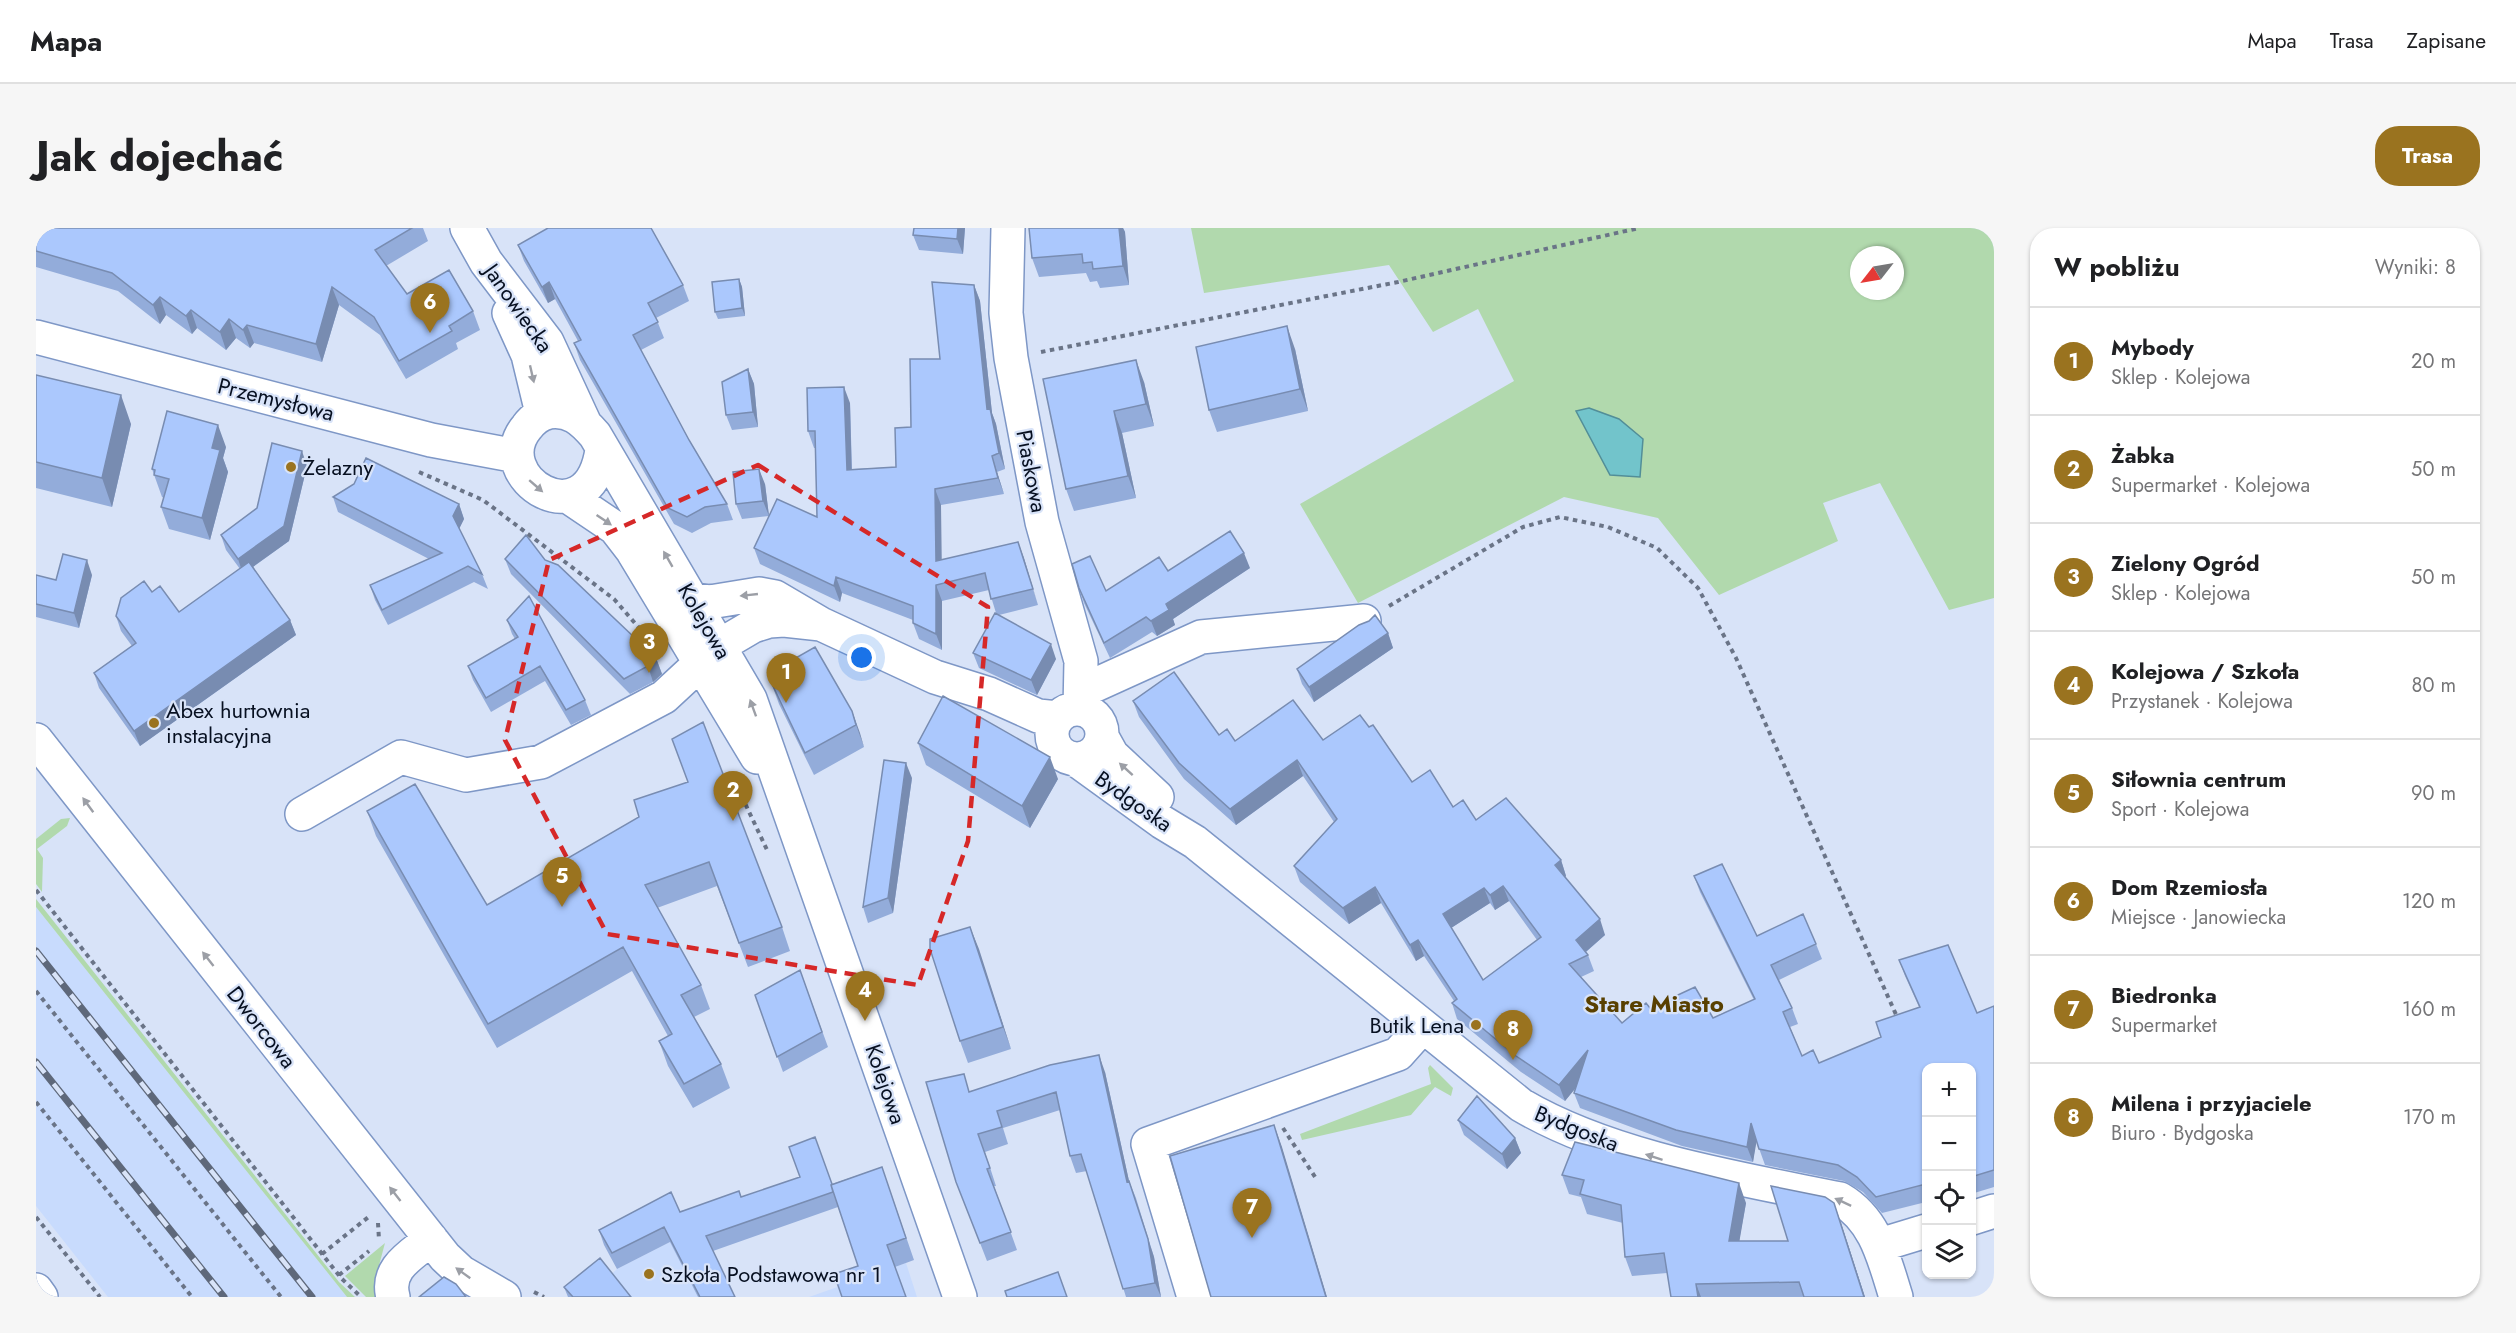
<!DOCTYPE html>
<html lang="pl">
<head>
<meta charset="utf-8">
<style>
  :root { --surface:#fff; --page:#f6f6f6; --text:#202124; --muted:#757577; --line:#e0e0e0; --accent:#9a731f }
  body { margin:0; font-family:Jost,sans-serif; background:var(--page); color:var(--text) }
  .controls { position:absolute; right:18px; bottom:18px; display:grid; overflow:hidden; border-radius:12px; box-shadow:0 2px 4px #0004 }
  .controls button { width:54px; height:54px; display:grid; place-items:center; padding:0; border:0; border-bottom:2px solid var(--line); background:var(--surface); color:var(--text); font:30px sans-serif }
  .compass { position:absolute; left:1814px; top:18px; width:54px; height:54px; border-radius:50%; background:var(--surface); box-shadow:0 2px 4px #0004; rotate:239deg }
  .you { position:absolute; left:826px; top:430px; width:21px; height:21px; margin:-15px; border:4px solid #fff; border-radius:50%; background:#1a73e8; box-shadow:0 0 0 9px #1a73e833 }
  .badge { display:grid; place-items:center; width:39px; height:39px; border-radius:50%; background:var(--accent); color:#fff; font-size:20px; font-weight:700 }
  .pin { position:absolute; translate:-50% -50px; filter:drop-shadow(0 2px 3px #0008) }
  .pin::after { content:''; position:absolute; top:32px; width:21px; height:18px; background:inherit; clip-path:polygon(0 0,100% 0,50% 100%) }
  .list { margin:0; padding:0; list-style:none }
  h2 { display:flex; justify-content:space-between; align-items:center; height:78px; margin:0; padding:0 24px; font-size:26px }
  h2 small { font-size:20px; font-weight:400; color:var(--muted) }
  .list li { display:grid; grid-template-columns:39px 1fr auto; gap:18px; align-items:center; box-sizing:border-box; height:108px; padding:0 24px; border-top:2px solid var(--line) }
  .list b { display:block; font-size:22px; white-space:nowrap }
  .list p { margin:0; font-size:20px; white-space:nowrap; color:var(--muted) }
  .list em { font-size:20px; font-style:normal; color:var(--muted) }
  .icon { flex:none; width:33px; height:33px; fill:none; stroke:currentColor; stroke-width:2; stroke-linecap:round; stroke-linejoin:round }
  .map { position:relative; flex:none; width:1958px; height:1069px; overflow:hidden; border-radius:24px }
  header { display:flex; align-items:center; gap:36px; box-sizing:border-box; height:84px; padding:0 30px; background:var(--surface); border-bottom:2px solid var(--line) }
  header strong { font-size:28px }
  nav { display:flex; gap:33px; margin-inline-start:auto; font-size:21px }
  .intro { display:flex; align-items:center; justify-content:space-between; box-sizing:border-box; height:144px; padding:0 36px }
  h1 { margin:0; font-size:42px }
  .button { padding:15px 27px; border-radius:24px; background:var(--accent); color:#fff; font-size:21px; font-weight:700 }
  main { display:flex; gap:36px; padding:0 36px }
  aside { flex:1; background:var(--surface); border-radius:24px; box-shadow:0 2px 4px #0004 }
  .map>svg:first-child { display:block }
  .built { fill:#c8dbfd }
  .green { fill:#b1d9ad; fill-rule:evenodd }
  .water { fill:#72c4cb; stroke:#528e98; stroke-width:1.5 }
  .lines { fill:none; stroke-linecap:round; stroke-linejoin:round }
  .minor-casing { stroke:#7e97c6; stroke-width:36 }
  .path { stroke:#6a7487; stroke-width:4; stroke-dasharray:4.5 4.5; stroke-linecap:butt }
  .minor { stroke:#fff; stroke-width:33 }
  .rail-casing { stroke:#5e687a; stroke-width:7 }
  .rail { stroke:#d8e3f8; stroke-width:4.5; stroke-dasharray:14; stroke-linecap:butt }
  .wall { fill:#93acda; fill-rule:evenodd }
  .shaded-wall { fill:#788cb1 }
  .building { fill:#abc8fd; stroke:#788cb1; stroke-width:1.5; fill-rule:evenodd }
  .oneway { fill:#9c9fa6 }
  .marked { fill:none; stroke:#d62828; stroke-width:4.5; stroke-dasharray:12 8; stroke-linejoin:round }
  .poi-dot { fill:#9a731f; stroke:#d8e3f8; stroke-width:2 }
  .labels { text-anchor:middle; stroke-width:4.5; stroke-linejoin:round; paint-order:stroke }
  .street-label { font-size:22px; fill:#071021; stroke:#d8e3f8 }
  .poi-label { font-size:22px; fill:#071021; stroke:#d8e3f8; text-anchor:start }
  .neighbourhood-label { font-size:24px; font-weight:bold; fill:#594000; stroke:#d8e3f8 }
</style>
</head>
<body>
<header>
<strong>Mapa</strong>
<nav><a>Mapa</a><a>Trasa</a><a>Zapisane</a></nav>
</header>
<div class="intro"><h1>Jak dojechać</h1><a class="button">Trasa</a></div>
<main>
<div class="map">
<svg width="1958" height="1069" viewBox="0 0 1958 1069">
  <rect width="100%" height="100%" fill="#d8e3f8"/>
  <path class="built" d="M0,679L311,1069H72L0,978Z
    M634,1014L662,1069H551L581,1041Z
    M870,1035L881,1069H773Z"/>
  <path class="green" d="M1155,0H1958V370L1913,382L1844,255L1787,275L1802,313L1683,367L1622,290L1528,269L1322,375L1264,276L1478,153L1442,81L1397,104L1353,37L1168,65ZM1823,27H1859V63H1823Z
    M34,590L31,598L1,621L7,630L6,664L0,656V611L25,591Z
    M0,671L303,1054L319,1069H311L0,679Z
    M1394,837L1417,860L1415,868L1399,859L1375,887L1266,912L1264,906L1395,856L1392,840Z
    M349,1015L341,1045L342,1069H330L309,1048Z"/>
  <path class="water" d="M1553,180L1583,191L1607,211L1604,249L1574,247L1540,183Z"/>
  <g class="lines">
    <g class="minor-casing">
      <path id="minor" d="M431,0L450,34L511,114L548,194
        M972,0L970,85L975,130L1006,294L1045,433L1044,481
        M473,85L492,127L506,185
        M0,109L395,212L481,228
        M566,222C552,314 449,249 491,199C497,191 503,186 513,184C534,181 546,192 559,207L714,471L924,1069
        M533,269L579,300L596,322L721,529
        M657,372L674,374L723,366L739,369L785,396L899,449L953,466L1002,488L1022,490
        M1046,463L1165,409L1328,393
        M1016 506a25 25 0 1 1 50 0a25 25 0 1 1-50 0Z
        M1066,509L1076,527L1121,569
        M0,512L409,1029L425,1044L468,1069
        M1039,531L1126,594L1159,614L1485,877C1575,930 1701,950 1804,971C1840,992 1848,1031 1860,1069
        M266,586L365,529L430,547L505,534L628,469L683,418L717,398L733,393L748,392L785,396
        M1936,990L1958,983
        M1844,1017L1890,1003
        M0,1062L5,1069
        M357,1069C349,1040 376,1027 395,1011
        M1158,1069L1112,916L1362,826L1387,798"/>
    </g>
    <path class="path" d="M1005,124L1362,54L1603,0
      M383,244L447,272L578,371L604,401
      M1353,378L1487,299L1524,289L1572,299L1621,320L1662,360L1700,430L1862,791
      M698,552L732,624
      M0,662L305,1050L324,1068
      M0,763L245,1069
      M0,874L156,1069
      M1247,900L1281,952
      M0,989L64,1069
      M342,995L343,1012
      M286,1026L335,987
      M303,1047L333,1023
      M498,1064L508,1069"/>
    <use href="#minor" class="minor"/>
    <g class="rail-casing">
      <path id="rail" d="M0,723L276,1069
        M0,834L188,1069"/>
    </g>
    <use href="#rail" class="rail"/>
  </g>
  <path class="wall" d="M0,0H387L392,13L350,38L371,66L437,83L444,102L420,115L422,121L370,151L344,107L303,77L286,134L218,115L214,120L200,110L190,122L161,100L156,106L130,87L124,96L82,63L0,39Z
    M929,0L927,26L883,22L877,7Z
    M993,0H1087L1089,4L1093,57L1064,60L1061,53L1054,54L1050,45L1003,49L996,30Z
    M482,17L647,57L653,73L620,90L628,110L605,122L653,212L691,276L697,292L675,295L656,305L638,296L544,132L538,115L542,113L519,71L512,75L488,33Z
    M703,51L706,59L709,88L682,91L679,84Z
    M938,57L944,73L956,185L960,196L969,241L961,244L968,266L905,277V332L982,314L1002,377L963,387L1020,431L1001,467L943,440L937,425L960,385L953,362L906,373V422L883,411L877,395V392L806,365L804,374L724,336L718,320L781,289L779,220H778L772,203L814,175L816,241L860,239L875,199L904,131Z
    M1259,121L1272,183L1181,204L1173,182Z
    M712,141L718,156L722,199L696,202L690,187Z
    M0,147L95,196L76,279L0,260Z
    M1007,151L1108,154L1118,198L1086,205L1100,270L1038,283L1030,261Z
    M190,219L187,230L192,244L174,312L133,301L125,279L128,270L126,269L116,241Z
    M271,238L253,313L217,339L254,392L260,407L104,518L63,460L58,445L96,418L85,403L80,388L116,364L143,384L204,341L190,322L185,307L221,280Z
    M729,256L733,288L706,291L700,276Z
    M297,269L423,276L428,291L423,301L446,346L452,361L438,354L352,397L339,372L334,357L393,331L302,284Z
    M469,331L509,332L620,430L626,446L617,454L594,466L475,346Z
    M1214,340L1137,391L1139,397L1121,408L1116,404L1074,430L1048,375L1043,360L1070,363L1132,343Z
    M0,347L20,352L56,347L43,400L0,389Z
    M471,392L549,472L555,487L535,497L509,453L455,484L437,452L432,438L479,411L476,406Z
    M1352,405L1357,420L1278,474L1266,456L1261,441Z
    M735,454L816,483L828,519L778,547L743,476Z
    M1097,473L1199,513L1287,512L1333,499L1376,554L1440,592L1525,632L1530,648L1529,649L1569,707L1550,724L1552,727L1558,743L1545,749L1586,795L1614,780L1677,790L1718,772L1664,664L1658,648L1721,708L1780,716L1786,731L1743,752L1756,780L1762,796L1754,799L1766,828L1783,835L1845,809L1883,779L1869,748L1863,732L1941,785L1958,778V959L1935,966V840H1890V974L1846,985L1827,964L1808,953L1729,937L1720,912L1717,934L1646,918L1544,880L1538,865L1539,860L1529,873L1485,844L1421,791L1416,775L1418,773L1388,728L1380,733L1345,675L1313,696L1264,654L1258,638L1298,594L1267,548L1200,597L1148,551L1103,489ZM1473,673L1501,712L1447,752L1415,700L1454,675L1459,682Z
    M882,515L1022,551L994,600L890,537Z
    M876,550L857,685L832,695L827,679Z
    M652,554L746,699L754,723L712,739L681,658L621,680L665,757L674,781L658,789L685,836L694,860L657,880L632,838L623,813L632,808L596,743L461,820L340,608L331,583L451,677L603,589Z
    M934,699L975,821L932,835L924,813Z
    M764,742L792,819L747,844L719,767Z
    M1069,844L1093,953L1100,970L1118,1029L1125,1069H1090L1051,943L1040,945L1034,928L1024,882L967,900L972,916L949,924L960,958H958L981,1022L951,1033L927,971L934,863Z
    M1422,892L1479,910L1485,925L1471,941L1428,907Z
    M846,939L878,1032L859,1039L870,1069H806L822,1038L802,979L677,1023L699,1069H662L634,1014L581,1041L568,1017L563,1002L705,969L796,956Z
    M1526,947L1710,975L1703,1013H1752L1805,995L1829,1069H1635L1631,1045L1596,1048L1589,1029L1587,995L1551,986L1545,969L1533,966Z
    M528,1059L595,1069H532Z"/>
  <path class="shaded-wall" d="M922,0H929L927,26L921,11Z
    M1083,0H1087L1089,4L1093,57L1087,38Z
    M703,51L706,59L709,88L706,80Z
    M513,54L519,71L512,75L506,59Z
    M938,57L944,73L956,185L960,196L969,241L963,225L951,181Z
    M296,59L303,77L286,134L280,116Z
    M124,69L130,87L124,96L117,77Z
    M155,82L161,100L156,106L150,88Z
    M193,91L200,110L190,122L184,104Z
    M211,97L218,115L214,120L207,102Z
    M1251,98L1259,121L1272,183L1264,161Z
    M1100,132L1108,154L1118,198L1110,176Z
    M712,141L718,156L722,199L717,184Z
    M808,159L814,175L816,258L811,242Z
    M85,167L95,196L76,279L66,250Z
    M1078,183L1086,205L1100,270L1092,248Z
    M182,197L190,219L187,230L192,244L174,312L166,290L176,220Z
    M266,223L271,238L253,313L207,346L202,331Z
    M956,228L961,244L968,266L962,250Z
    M723,241L729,256L733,288L727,273Z
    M899,261L905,277L906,350L900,333Z
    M423,276L428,291L422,303L417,288Z
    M982,314L988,330L1002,377L997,361Z
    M1208,325L1214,340L1137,391L1139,397L1121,408L1115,393L1130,376Z
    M51,332L56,347L43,400L38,385Z
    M800,349L806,365L804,374L798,358Z
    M900,357L906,373V422L900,406Z
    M254,392L260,407L104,518L98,503Z
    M1352,405L1357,420L1278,474L1273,459Z
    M1015,416L1020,431L1001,467L995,452Z
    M620,430L626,446L617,454L612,438Z
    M816,483L824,505L828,519L820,497Z
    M1014,529L1022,551L994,600L986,578Z
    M1261,532L1267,548L1200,597L1194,581Z
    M870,535L876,550L857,685L852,670Z
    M1525,632L1530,648L1525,653L1519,637Z
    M1467,658L1473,673L1459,682L1454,667Z
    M1339,659L1345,675L1313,696L1307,680Z
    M1448,660L1454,675L1412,702L1407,686Z
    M1564,691L1569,707L1545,728L1540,712Z
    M934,699L943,721L975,821L967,799Z
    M1382,712L1388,728L1380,733L1374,717Z
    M1552,822L1558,838L1529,873L1523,857Z
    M1063,827L1069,844L1097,971L1091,954Z
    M1715,895L1721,911L1717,934L1711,919Z
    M1238,897L1246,919L1291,1069H1290Z
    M1479,910L1485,925L1471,941L1466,926Z
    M1093,953L1118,1029L1125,1069L1119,1055Z
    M1703,955L1710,975L1700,1033L1693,1013Z
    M1798,975L1805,995L1829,1069H1828Z
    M1660,1056L1665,1069H1662Z"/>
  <path class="building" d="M0,0H376L339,22L371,66L413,42L437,83L413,98L416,103L363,133L338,89L296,59L280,116L211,97L207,102L193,91L184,104L155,82L150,88L124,69L117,77L76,45L0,23Z
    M512,0H615L647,57L612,75L622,94L597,107L653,212L691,276L669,279L651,289L632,280L538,115L545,112L513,54L506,59L482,17Z
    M878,0H922L921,11L877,7Z
    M993,0H1083L1087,38L1057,41L1056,34L1047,35L1046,26L996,30Z
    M703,51L706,80L679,84L676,54Z
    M896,54L938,57L951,181L954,180L963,225L956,228L962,250L899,261L900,333L982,314L997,361L955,371L949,345L900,357V406L877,395V378L800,349L798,358L718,320L741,271L781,289L779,203H772L771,160L808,159L811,242L860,239L859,200L875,199L874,131H904Z
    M1251,98L1264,161L1173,182L1160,119Z
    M1100,132L1110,176L1078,183L1092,248L1030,261L1007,151Z
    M712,141L717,184L690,187L686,154Z
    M0,147L85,167L66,250L0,234Z
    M131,183L182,197L176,220L184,222L166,290L125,279L133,251L118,247L119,242L116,241Z
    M236,215L266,223L248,298L202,331L185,307L221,280Z
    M330,230L423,276L417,288L446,346L432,338L346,382L334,357L406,325L297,269L318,256Z
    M723,241L727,273L700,276L697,244Z
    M1194,303L1208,325L1130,376L1133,382L1115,393L1110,389L1068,415L1043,360L1036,336L1054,328L1070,363L1123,329L1132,343Z
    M490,307L509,332L522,337L620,430L612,438L588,451L469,331Z
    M27,326L51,332L38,385L0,376V347L20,352Z
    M213,334L254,392L98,503L58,445L100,415L80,388L85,370L108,353L116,364L124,358L143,384Z
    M493,368L549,472L530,482L504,438L450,470L432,438L482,409L471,392Z
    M959,385L1015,416L995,452L937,425Z
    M1339,387L1352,405L1273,459L1261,441L1323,397L1333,393Z
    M779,419L816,483L820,497L769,525L735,454L737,443Z
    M1138,444L1183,507L1191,501L1199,513L1257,472L1287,512L1324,487L1333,499L1337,497L1376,554L1394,542L1417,579L1427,572L1440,592L1470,570L1525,632L1519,637L1564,691L1540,712L1552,727L1533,736L1586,795L1610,775L1614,780L1659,759L1677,790L1719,771L1658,648L1686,636L1721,708L1767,686L1780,716L1735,737L1756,780L1747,784L1766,828L1777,822L1783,835L1845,809L1840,794L1884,779L1863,732L1912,717L1941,785L1958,778V942L1935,949V840H1890V956L1840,969L1821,949L1802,937L1723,921L1715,895L1711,919L1640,902L1538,865L1552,822L1523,857L1480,828L1416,775L1421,771L1382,712L1374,717L1339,659L1307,680L1258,638L1301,591L1261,532L1194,581L1143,535L1097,473ZM1467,658L1505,709L1447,752L1407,686L1448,660L1454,667Z
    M907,468L1014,529L986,578L882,515Z
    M667,494L746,699L703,715L673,634L609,657L665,757L645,767L685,836L648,856L623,813L636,806L587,719L452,796L331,583L379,556L451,677L603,589L598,572L652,554L636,511Z
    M848,532L870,535L852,670L827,679Z
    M934,699L967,799L924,813L894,721V711Z
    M764,742L786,804L741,829L719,767Z
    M1063,827L1091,954L1093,953L1112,1011L1119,1055L1087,1061L1045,926L1034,928L1020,864L961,883L966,899L942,906L954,940L951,941L975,1004L944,1015L920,954L890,854L928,846L933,864L1014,837Z
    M1441,868L1479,910L1466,926L1422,892Z
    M1238,897L1290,1069H1175L1134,928Z
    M779,909L796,956L795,957L797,964L670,1008L699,1069H664L628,999L576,1025L563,1002L635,964L644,984L703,963L705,969L764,949L753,919Z
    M1539,914L1703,955L1693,1013H1752L1735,958L1789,969L1798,975L1828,1069H1768L1763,1054L1660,1056L1662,1069H1635L1628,1025L1589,1029L1585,977L1544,966L1548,952L1526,947Z
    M846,939L870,1010L851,1017L870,1069H806L798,1046L822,1038L795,957Z
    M564,1030L595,1069H537L528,1059Z
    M1022,1044L1031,1069H971L969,1063Z
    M408,1049L420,1056L430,1069H383Z"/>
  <defs><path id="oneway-solid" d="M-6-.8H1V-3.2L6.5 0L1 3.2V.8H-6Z" transform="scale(1.5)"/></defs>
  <g class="oneway">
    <use href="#oneway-solid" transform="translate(496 146) rotate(77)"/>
    <use href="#oneway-solid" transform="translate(500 258) rotate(41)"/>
    <use href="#oneway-solid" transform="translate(568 292) rotate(34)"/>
    <use href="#oneway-solid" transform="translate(632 331) rotate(-120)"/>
    <use href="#oneway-solid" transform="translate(713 367) rotate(174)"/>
    <use href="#oneway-solid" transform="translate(717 480) rotate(-110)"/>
    <use href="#oneway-solid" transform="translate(1090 541) rotate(-138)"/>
    <use href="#oneway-solid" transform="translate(52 577) rotate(-126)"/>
    <use href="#oneway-solid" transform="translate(172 731) rotate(-128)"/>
    <use href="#oneway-solid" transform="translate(1618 929) rotate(-162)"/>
    <use href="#oneway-solid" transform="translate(359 966) rotate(-128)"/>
    <use href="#oneway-solid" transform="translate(1807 974) rotate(-155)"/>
    <use href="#oneway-solid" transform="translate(427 1045) rotate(-144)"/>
  </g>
  <path class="marked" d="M722,237L952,379L932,613L882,757L571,706L469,512L513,332Z"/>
  <g class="poi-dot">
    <circle cx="255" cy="239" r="6"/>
    <circle cx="118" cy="495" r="6"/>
    <circle cx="1440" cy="797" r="6"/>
    <circle cx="613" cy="1046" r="6"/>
  </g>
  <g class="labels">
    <g class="street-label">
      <text transform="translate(483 80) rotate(55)" y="8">Janowiecka</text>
      <text transform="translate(240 171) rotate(14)" y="8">Przemysłowa</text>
      <text transform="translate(996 243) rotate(79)" y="8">Piaskowa</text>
      <text transform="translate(669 393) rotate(60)" y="8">Kolejowa</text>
      <text transform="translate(1098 573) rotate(35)" y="8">Bydgoska</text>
      <text transform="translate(226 799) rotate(52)" y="8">Dworcowa</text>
      <text transform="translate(850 856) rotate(71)" y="8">Kolejowa</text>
      <text transform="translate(1541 900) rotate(22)" y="8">Bydgoska</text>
    </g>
    <g class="poi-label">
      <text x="267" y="247">Żelazny</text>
      <text x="130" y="490">Abex hurtownia<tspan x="130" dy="25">instalacyjna</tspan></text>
      <text x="1428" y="805" text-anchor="end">Butik Lena</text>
      <text x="625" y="1054">Szkoła Podstawowa nr 1</text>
    </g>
    <g class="neighbourhood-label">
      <text x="1618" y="784">Stare Miasto</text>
    </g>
  </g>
</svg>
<div class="controls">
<button>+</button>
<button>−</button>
<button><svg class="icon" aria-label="locate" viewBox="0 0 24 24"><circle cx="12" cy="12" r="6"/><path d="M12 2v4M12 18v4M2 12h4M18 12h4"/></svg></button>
<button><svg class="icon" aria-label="layers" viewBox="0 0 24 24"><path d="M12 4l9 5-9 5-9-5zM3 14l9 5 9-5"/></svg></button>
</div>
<svg class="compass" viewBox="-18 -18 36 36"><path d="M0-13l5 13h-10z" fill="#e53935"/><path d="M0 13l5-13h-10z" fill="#757577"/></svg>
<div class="you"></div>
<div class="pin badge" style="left:750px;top:475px">1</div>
<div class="pin badge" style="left:697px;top:593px">2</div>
<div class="pin badge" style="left:613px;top:445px">3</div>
<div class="pin badge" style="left:829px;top:793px">4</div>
<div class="pin badge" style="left:526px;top:679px">5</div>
<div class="pin badge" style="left:394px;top:105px">6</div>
<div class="pin badge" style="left:1216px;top:1010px">7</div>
<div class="pin badge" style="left:1477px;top:832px">8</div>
</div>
<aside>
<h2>W pobliżu<small>Wyniki: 8</small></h2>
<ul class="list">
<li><span class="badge">1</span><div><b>Mybody</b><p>Sklep · Kolejowa</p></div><em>20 m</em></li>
<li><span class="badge">2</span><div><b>Żabka</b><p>Supermarket · Kolejowa</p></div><em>50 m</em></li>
<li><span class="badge">3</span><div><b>Zielony Ogród</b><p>Sklep · Kolejowa</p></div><em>50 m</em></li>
<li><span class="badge">4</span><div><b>Kolejowa / Szkoła</b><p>Przystanek · Kolejowa</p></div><em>80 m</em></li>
<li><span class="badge">5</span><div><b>Siłownia centrum</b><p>Sport · Kolejowa</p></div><em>90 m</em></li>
<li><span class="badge">6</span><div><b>Dom Rzemiosła</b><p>Miejsce · Janowiecka</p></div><em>120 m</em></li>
<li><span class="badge">7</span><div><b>Biedronka</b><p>Supermarket</p></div><em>160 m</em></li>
<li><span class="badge">8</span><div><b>Milena i przyjaciele</b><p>Biuro · Bydgoska</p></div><em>170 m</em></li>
</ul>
</aside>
</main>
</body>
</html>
